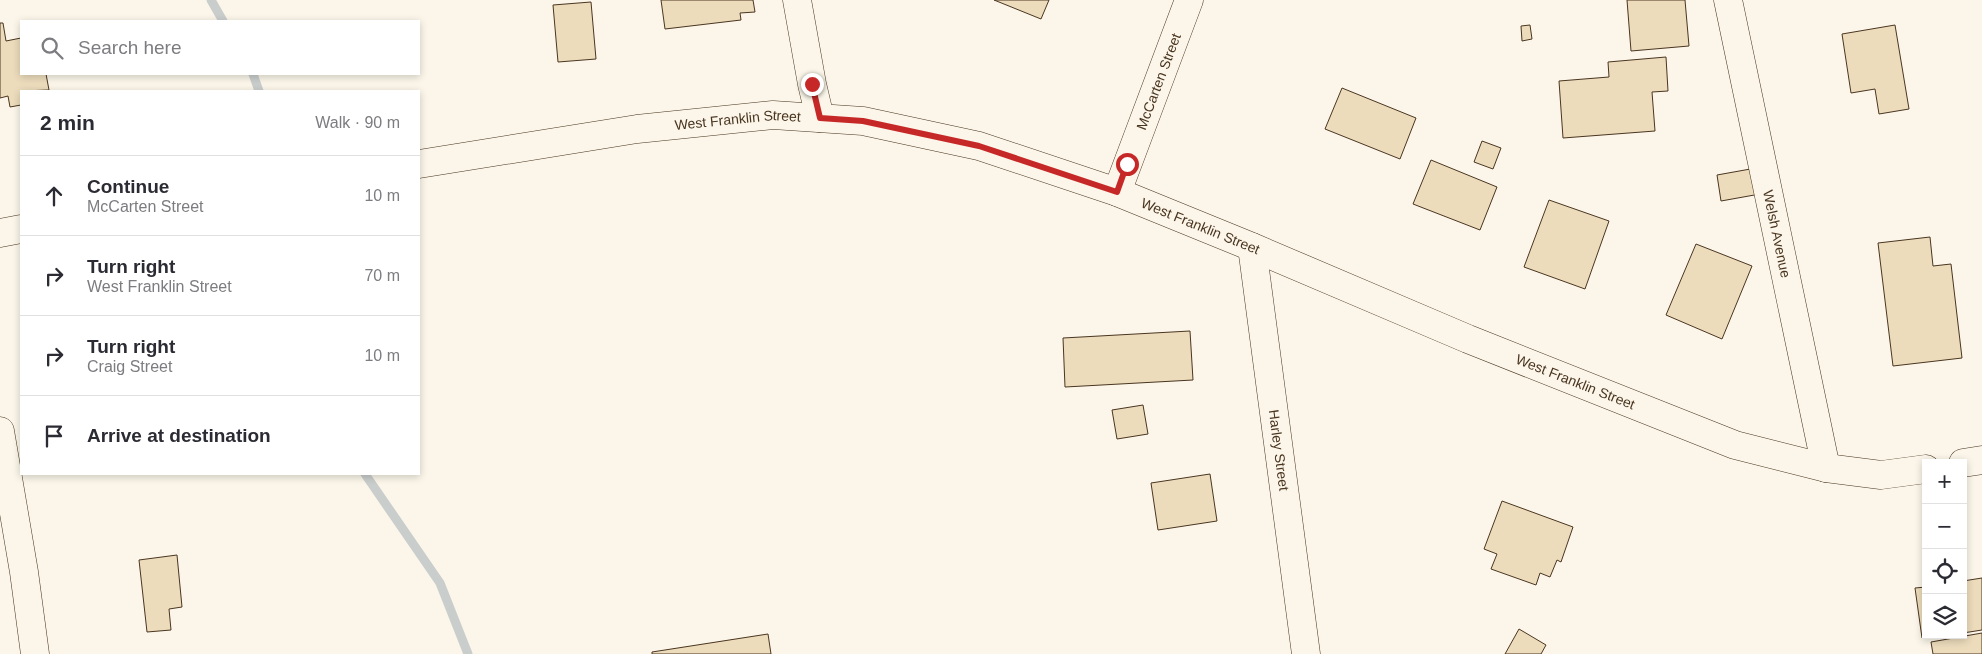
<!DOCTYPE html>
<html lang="en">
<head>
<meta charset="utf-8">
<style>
  :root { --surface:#fff; --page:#f7f7f7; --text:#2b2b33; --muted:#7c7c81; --line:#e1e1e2 }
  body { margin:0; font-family:Arial,sans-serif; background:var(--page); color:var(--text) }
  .controls { position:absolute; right:15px; bottom:15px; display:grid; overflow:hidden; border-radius:0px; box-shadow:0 2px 8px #0003 }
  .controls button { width:45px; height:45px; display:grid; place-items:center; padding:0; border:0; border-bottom:1px solid var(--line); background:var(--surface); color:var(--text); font:25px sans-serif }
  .stop { position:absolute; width:15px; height:15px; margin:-11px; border:4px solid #c62828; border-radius:50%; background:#fff }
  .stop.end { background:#c62828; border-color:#fff; box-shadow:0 1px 5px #0008 }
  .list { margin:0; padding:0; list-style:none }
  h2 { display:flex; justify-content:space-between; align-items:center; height:65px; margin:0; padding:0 20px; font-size:21px }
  h2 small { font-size:16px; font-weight:400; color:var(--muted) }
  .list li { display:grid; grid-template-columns:32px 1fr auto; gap:15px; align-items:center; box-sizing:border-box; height:80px; padding:0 20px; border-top:1px solid var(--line) }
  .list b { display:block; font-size:19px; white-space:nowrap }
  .list p { margin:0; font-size:16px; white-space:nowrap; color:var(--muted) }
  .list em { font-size:16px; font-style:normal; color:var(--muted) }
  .icon { flex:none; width:28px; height:28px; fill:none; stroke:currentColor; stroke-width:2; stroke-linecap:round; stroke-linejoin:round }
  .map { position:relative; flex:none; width:1982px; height:654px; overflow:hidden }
  .search { position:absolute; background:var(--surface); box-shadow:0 2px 8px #0003; left:20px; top:20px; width:400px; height:55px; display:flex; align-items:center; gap:12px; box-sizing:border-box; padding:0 18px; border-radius:0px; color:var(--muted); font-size:19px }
  .panel { position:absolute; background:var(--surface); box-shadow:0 2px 8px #0003; left:20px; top:90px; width:400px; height:385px; border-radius:0px }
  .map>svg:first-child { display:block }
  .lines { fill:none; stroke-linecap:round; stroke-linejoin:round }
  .stream { stroke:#c9cecd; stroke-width:9 }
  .building { fill:#ecdcbc; stroke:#4a3520 }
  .minor-casing { stroke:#4a3520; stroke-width:29 }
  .major-casing { stroke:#4a3520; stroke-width:29 }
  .minor { stroke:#fbf6e9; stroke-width:28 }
  .major { stroke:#fbf6e9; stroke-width:28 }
  .route { stroke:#c62828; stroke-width:6 }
  .labels { text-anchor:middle; stroke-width:4; stroke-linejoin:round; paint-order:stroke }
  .street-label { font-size:14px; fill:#4a3520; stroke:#fbf6e9 }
</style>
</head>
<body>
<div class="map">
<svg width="1982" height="654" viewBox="0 0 1982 654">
  <rect width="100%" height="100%" fill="#fbf6e9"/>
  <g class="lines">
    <path class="stream" d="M211,0L223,21
      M253,74L259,91
      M365,474L440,583L468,654"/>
  </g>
  <path class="building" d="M661,0H753L755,12L740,13L741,20L665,29Z
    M994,0H1049L1041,19Z
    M1627,0H1685L1689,46L1631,51Z
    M591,2L596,59L558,62L553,5Z
    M0,23H3L6,41L21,38V74H46L49,90L21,91V105L10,107L8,96L0,98Z
    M1530,25L1532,39L1522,41L1521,26Z
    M1895,25L1909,109L1879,114L1875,89L1851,93L1842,34Z
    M1666,57L1668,91L1652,92L1655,131L1563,138L1559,81L1609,77L1608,62Z
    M1342,88L1416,118L1400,159L1325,129Z
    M1482,141L1501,148L1493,169L1474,162Z
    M1431,160L1497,187L1480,230L1413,204Z
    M1756,168L1760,194L1721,201L1717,175Z
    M1549,200L1609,221L1585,289L1524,267Z
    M1930,237L1933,266L1951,264L1962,358L1893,366L1878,243Z
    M1696,244L1752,266L1722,339L1666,315Z
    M1190,331L1193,380L1065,387L1063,338Z
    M1143,405L1148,434L1117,439L1112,410Z
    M1210,474L1217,521L1158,530L1151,483Z
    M1502,501L1573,527L1561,562L1557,560L1550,577L1540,573L1536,585L1491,569L1497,554L1484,549Z
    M177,555L182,607L169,609L171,630L147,632L139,560Z
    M1982,578V630L1963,633V581Z
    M1926,587V635H1944L1922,638L1915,588Z
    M1519,629L1546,645L1541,654H1505Z
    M1982,633V654H1933L1931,642Z
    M768,634L771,654H652V652Z"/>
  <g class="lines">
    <g class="minor-casing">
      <g id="minor">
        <path d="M797,0L812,84L820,118"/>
        <path id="s1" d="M1728,0L1826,468"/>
        <path id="s2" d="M1117,192L1189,0"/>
        <path id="s3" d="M1252,247L1306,654"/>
        <path d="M0,431L24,572L35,654"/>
      </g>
    </g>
    <g class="major-casing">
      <g id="major">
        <path id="s4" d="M419,164L637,129L773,115L863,121L979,146L1117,192L1252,247L1468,339L1735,445L1826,468L1881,475L1926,469"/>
        <path d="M0,233L21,229"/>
        <path d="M1963,463L1982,460"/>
      </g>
    </g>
    <use href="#minor" class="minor"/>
    <use href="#major" class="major"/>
  </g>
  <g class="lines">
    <path class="route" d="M812,84L820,118L863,121L979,146L1117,192L1127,164"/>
  </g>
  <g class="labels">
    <g class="street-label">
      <text dy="5" stroke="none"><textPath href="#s2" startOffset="118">McCarten Street</textPath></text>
      <text dy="5" stroke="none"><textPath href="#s4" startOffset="322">West Franklin Street</textPath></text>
      <text dy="5" stroke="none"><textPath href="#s4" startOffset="802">West Franklin Street</textPath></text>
      <text dy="5" stroke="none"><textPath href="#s1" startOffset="239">Welsh Avenue</textPath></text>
      <text dy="5" stroke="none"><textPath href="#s4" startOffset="1208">West Franklin Street</textPath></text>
      <text dy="5" stroke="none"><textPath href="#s3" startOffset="205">Harley Street</textPath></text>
    </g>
  </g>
</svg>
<div class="controls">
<button>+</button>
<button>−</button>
<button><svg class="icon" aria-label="locate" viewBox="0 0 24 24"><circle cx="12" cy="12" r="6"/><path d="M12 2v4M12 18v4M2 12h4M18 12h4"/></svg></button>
<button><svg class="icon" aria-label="layers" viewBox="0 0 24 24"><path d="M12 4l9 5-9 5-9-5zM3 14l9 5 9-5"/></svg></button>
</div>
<div class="stop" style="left:1127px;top:164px"></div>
<div class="stop end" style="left:812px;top:84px"></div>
<div class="search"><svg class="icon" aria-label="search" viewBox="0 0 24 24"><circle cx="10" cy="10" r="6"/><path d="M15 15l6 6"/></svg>Search here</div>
<section class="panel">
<h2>2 min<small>Walk · 90 m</small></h2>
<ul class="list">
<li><svg class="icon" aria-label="ahead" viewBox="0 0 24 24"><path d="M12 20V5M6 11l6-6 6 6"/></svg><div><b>Continue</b><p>McCarten Street</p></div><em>10 m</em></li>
<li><svg class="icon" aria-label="right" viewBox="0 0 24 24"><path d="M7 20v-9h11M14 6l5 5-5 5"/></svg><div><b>Turn right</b><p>West Franklin Street</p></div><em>70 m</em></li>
<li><svg class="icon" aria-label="right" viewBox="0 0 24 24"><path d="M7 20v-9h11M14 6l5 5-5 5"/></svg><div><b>Turn right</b><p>Craig Street</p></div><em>10 m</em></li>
<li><svg class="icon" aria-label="arrive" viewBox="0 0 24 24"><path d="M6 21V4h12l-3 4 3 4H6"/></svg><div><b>Arrive at destination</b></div></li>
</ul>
</section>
</div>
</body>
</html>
